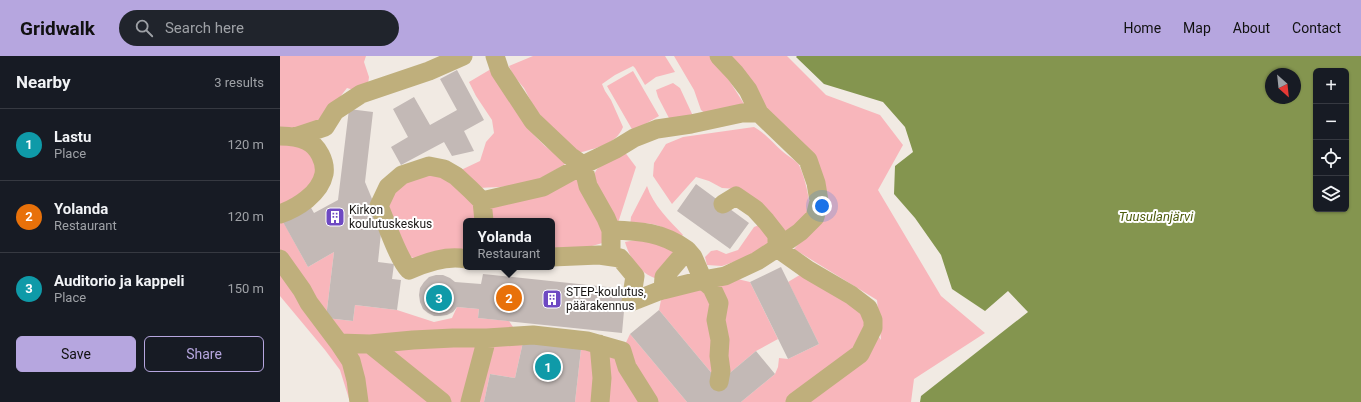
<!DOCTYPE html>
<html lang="en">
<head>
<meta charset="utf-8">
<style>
  :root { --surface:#171b24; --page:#20242c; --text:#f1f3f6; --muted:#9ea1a6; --line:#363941; --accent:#b6a6df }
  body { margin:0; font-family:Roboto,sans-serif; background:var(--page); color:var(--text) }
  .controls { position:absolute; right:12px; top:12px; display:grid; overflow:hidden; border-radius:6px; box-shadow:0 1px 3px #0004 }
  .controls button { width:36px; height:36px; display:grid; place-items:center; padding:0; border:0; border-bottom:1px solid var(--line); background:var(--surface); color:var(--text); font:20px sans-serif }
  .compass { position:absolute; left:985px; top:12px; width:36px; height:36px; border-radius:50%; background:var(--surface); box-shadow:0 1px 3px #0004; rotate:153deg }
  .you { position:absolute; left:542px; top:150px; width:14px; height:14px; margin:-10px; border:3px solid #fff; border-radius:50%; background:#1a73e8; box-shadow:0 0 0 6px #1a73e833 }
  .badge { display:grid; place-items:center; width:26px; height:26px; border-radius:50%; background:var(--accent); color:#fff; font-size:13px; font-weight:700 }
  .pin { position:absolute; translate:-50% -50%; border:2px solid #fff; box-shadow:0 1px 4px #0006 }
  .popup { position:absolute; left:183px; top:162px; width:92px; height:52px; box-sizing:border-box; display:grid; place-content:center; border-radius:6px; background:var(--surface); filter:drop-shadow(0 1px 3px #0005); font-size:13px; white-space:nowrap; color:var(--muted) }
  .popup b { font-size:15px; color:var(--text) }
  .popup::after { content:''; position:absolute; left:50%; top:100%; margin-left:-8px; border:8px solid transparent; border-top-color:var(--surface) }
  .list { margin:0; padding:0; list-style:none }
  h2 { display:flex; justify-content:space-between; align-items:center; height:52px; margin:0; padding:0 16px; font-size:17px }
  h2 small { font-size:13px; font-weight:400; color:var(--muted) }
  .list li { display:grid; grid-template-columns:26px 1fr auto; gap:12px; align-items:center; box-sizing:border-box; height:72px; padding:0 16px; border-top:1px solid var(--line) }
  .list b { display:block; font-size:15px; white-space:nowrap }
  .list p { margin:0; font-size:13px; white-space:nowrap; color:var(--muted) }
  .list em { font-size:13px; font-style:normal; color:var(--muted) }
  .actions { display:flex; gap:8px; padding:12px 16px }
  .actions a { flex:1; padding:9px 0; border:1px solid var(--accent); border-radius:6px; text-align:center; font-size:14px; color:var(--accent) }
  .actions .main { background:var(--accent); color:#111 }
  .icon { flex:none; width:22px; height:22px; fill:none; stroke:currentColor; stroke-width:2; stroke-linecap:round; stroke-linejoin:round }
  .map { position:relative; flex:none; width:1081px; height:346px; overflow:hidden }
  header { display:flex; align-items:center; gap:24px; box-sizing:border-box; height:56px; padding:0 20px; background:var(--accent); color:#111 }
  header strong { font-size:19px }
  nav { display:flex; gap:22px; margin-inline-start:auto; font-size:14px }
  .search { width:280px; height:36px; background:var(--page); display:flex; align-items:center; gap:10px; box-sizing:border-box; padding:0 14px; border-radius:22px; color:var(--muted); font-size:15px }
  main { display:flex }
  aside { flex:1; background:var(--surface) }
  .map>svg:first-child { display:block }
  .green { fill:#f8b6bb }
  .water { fill:#84954f; fill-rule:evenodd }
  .building { fill:#c3b9b6 }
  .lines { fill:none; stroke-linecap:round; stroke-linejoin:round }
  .minor { stroke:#bfaf7c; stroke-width:19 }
  .labels { text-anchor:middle; stroke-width:4; stroke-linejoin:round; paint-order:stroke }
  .poi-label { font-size:12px; fill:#1b1816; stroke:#fff; text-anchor:start }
  .water-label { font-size:13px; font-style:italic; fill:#4e5d0c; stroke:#fff }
</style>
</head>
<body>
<header>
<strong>Gridwalk</strong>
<div class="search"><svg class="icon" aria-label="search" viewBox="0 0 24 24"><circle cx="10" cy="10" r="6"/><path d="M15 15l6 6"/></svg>Search here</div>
<nav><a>Home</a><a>Map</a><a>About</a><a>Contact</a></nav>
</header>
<main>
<aside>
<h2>Nearby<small>3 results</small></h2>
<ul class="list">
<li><span class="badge" style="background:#0f9aa8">1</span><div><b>Lastu</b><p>Place</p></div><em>120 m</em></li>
<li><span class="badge" style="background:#e8710a">2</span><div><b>Yolanda</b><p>Restaurant</p></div><em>120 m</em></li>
<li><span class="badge" style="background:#0f9aa8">3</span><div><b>Auditorio ja kappeli</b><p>Place</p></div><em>150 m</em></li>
</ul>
<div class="actions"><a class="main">Save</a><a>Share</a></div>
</aside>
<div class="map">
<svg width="1081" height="346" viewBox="0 0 1081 346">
  <rect width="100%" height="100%" fill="#f1eae3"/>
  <path class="green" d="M0,0H86L84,6L89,21L88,28L77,35L67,32L45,60L27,72L0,74Z
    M253,0H385L395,16L376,21L365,29L355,12L353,10L335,19L322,28L325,35L331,44L343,71C336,89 315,92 299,97L272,74L254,51L244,32L233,19L229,10Z
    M394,0H431L438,7L466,51L426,58L421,54L414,34Z
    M448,0H507L546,39L600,59L623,89L598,134L661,240L705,277L634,323L631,346H461L495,318L498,311L499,302L508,303L539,288L508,226L528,214L571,239L601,284L597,244L514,193L547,156L534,100L486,52Z
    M211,13L254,79L265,90L287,107C276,113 266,120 254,125C237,131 218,131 200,132L181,114L200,105L206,86L214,77L212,64L196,40L189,26Z
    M353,15L379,60L353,75L327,30Z
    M393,27L400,32L413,60L390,64L378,41L376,34Z
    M474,71C487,79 491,85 502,95C507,100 516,104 519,109C526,124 529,142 531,158L507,180L457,133L442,132L429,125L416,121L392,148L373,120L374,107L386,88L403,81Z
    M0,80L28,85L44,119L0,158Z
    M344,95L356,111L338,167L313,120L317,113Z
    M154,116L185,135L198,148V165H186V195L135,203L126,198L106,155L110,138L127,123Z
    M301,118L326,186L305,192H272V165H209L208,151Z
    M367,130C373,149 389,164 403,179L399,182C382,169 371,164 350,170L351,161Z
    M0,160L28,211L54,196L46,262L73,265L75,249L117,254L154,266L172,262L177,251L199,253L198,262L229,265L243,286L235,322L210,318L204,346H70L60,314L45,294L0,240Z
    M479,169L489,182L487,190L465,202L442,210L427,209L425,201L431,195L437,194L446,198L458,194L474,171Z
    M360,183L397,193L377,223C359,217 350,203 345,186Z
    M445,220L470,226L498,283L476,295L439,326L379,254L383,234Z
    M350,278L407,346H295L301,293L342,295Z"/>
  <path class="water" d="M517,0H1081V346H640L641,340L748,256L728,235L705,255L672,233L661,199L635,162L614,138L615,110L633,96L625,71L603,46L544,28L516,1ZM1036,15H1066V153H1036ZM991,18H1015V42H991Z"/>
  <path class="building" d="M177,14L204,64L184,75L194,95L172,100L164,86L121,109L111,91L128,81L113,53L134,41L150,69L177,54L160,23Z
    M69,53L93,56L85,126L102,167L98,206L114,208L112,223L121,224L117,254L75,249L73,265L46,262L54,196L28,211L3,166L30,150L34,157L58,144Z
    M416,128L469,167L450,193L397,155Z
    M501,211L539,288L508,303L470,226Z
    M203,218L346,233L342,277L198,262L199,253L177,251L173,256L167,259L160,260H154L148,257L143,253L140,246L139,239L140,232L144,226L149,221L156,219H163L170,222L175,226L201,228Z
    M379,254L439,326L476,295L495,318L461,346H407L350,278Z
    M243,286L301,293L295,346H204L210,318L235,322Z"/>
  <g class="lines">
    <path class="minor" d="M439,0L455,17L468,34L479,57
      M0,80C9,80 19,81 27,85C38,90 46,106 44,118C40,138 17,152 0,158
      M15,81L45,71L55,55L81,38L149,15L183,0
      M202,145L263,131L303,109L290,100L253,65L220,15L215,0
      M331,174C361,175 382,176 407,194L384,221L383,234
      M407,194L413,201L423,224L445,220L477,205L497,192V179L486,165L475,153L456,140L443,148
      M331,200V174L326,162L308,130L303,109L336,93L354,82L377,73L411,68L462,57H479L528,104L536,127L539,145L535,161L520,176L497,192L528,214L571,239L588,252L593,264V272L580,298L515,346
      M272,201L319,199L340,202L355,220L351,246
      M0,203L22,234L29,247L59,287L71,305L76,324L79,346
      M186,203C167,199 147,206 129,214C118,203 106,166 99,150L108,131L122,119L149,110L164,113L176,120L191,134L202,145L204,165
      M351,246L379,235L423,224L432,232L439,247L436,264L440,284L439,300L441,315L439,326
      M59,287L90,288L133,284L173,282H207L253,279L307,285L342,295L347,311L369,346
      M90,288L162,346
      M319,288L322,322L320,346
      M190,346L207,282"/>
  </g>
  <defs>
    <g id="building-square" transform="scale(1)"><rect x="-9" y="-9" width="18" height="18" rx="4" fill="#6e49c2" stroke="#fff"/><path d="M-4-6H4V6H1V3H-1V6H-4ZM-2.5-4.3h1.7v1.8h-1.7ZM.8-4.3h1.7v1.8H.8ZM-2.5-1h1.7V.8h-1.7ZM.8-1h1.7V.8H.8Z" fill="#fff"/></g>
  </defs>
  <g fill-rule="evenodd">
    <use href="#building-square" x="55" y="161"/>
    <use href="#building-square" x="272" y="243"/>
  </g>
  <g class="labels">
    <g class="poi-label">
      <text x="69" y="158">Kirkon<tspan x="69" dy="14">koulutuskeskus</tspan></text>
      <text x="286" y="240">STEP-koulutus,<tspan x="286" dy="14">päärakennus</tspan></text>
    </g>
    <g class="water-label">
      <text x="876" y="165">Tuusulanjärvi</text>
    </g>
  </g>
</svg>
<div class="controls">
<button>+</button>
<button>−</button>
<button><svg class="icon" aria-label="locate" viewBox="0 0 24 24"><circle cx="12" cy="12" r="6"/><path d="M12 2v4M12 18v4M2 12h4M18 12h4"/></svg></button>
<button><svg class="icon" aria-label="layers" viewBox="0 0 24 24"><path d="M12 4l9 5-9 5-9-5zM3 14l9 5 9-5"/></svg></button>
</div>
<svg class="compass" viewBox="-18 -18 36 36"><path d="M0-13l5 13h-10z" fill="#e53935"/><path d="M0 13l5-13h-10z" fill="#9ea1a6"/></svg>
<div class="you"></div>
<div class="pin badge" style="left:268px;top:311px;background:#0f9aa8">1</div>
<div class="pin badge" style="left:229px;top:242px;background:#e8710a">2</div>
<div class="popup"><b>Yolanda</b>Restaurant</div>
<div class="pin badge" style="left:159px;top:242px;background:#0f9aa8">3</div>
</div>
</main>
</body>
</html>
